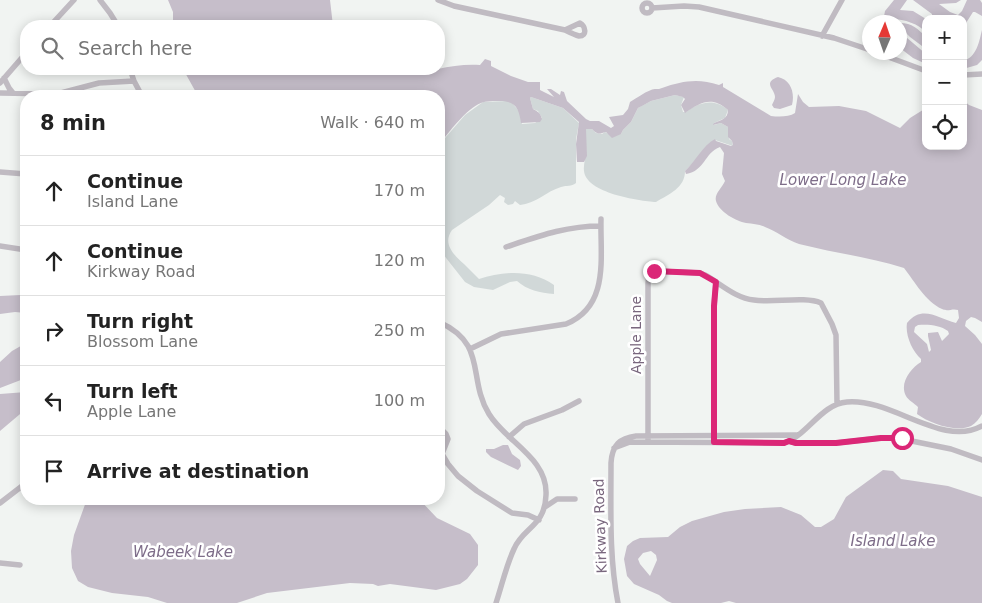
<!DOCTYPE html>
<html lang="en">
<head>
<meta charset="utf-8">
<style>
  :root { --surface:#fff; --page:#f6f6f6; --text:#222; --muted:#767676; --line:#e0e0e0 }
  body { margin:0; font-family:"DejaVu Sans",sans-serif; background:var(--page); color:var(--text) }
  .controls { position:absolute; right:15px; top:15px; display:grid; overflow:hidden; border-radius:10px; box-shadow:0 2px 12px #0003 }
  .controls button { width:45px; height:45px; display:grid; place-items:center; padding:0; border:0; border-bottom:1px solid var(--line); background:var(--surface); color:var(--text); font:25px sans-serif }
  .compass { position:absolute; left:862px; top:15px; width:45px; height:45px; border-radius:50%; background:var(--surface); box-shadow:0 2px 12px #0003; rotate:2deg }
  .stop { position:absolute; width:15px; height:15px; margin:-11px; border:4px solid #db2777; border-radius:50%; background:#fff }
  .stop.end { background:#db2777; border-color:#fff; box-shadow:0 1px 5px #0008 }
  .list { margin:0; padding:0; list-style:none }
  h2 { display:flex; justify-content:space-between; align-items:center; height:65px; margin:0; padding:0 20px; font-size:21px }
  h2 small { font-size:16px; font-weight:400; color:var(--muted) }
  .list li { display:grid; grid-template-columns:32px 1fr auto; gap:15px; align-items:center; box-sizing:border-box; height:70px; padding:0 20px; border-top:1px solid var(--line) }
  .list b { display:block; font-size:19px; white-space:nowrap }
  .list p { margin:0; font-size:16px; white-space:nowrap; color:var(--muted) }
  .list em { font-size:16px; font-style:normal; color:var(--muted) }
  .icon { flex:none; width:28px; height:28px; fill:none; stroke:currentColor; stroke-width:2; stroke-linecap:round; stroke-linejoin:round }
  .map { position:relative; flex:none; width:982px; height:603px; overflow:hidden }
  .search { position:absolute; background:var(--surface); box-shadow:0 2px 12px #0003; left:20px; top:20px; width:425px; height:55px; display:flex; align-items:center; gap:12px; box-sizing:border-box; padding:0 18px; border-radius:20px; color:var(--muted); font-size:19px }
  .panel { position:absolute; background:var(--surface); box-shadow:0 2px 12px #0003; left:20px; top:90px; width:425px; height:415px; border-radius:20px }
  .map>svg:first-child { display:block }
  .green { fill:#d1d8d8 }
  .water { fill:#c6beca; fill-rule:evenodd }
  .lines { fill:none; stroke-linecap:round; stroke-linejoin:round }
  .minor { stroke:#c0bbc2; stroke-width:5.5 }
  .route { stroke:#db2777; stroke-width:6 }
  .labels { text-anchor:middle; stroke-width:5; stroke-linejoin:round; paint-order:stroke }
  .street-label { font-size:14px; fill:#79677e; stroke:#fff }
  .water-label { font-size:15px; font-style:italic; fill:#7e6d89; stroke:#fff }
</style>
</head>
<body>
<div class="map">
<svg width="982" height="603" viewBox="0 0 982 603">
  <rect width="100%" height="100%" fill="#f1f4f2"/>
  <path class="green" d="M675,95L684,97L681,105L683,112H686C700,102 714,98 728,110L725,118L714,123V125L721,123L728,127L729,139L732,141L733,146L715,140C708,143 693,164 685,171C685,188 669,194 656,202C639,201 586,193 584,171C583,163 587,156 586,148C586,141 585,135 586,128L592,129L596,133L602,134L605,132L609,134H621L623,130L631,122L638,108L651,101Z
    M531,97L563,108L579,123L576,139V183C571,187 567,185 561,187C547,191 535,204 520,205L515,201L513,204L508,205L504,202L505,198L500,195L489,205L452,230C442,244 454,255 464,264C469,269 474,274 479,279C503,271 532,269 554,285V294C540,293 527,290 517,281L510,282L493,290L474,287L465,282L439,249V145L465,115L483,102L507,101L512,103L520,112L521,121L522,124L535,123L542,118L538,111L533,109L530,98Z"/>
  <path class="water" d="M168,0H330L333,26H173V12Z
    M894,0H907L900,10L913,11L926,19V33C920,24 903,19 893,19L890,22H883L885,11Z
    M913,0H961L956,3L939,4L950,12L958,15L962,11L967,0H980L982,3V16L975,12H973L966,23L963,38V19H932V14Z
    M900,23C912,23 918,29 926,37V49L910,37L900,27Z
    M982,30V60L977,65L963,69V61C977,57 979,42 982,30Z
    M900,32L926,54V64L913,58L900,48Z
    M485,59L491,61V66L511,76L528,82H540V90L554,97L547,89H551L560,95L561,91L564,92L567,101L586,119L590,121H599L611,128L614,126L609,117L623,115L628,109L630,102C637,98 643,93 651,90C654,88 658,90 662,88C682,81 698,78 719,85L723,83V87L771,116C779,117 789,117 795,113L798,94L803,102L809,107L839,106L866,111L900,128L910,118L926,108V146H963V100L969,105L982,110V322L975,318L971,317L966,321L965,326L975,335L982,344V414C979,419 976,423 971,426C956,433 929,423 917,414L918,407C914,403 908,400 906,396C899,383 911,368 921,362V359C912,351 905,335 907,323C923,304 938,319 956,323L959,318L958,310C952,308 948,312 942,309C925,301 915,282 904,268C870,257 834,253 799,244C787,240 776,231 765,227C759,224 753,224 746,223C736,221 719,212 716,201C714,194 722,188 725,181L722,174L724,153L720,147C704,153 705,171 686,174L685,171C695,162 703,145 715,139L716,141L731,146L733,145L732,141L728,137V127L721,123L713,125L714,123C721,120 728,119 728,110C712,96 701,102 685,113L681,105L685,99L683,97L675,95L651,101L642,106L638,108L631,122L623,130L621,134L612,138L606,132C599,134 598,135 592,129H586L587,156L584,162H577L576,144L579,122L563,108L531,97L530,98L533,109C538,112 540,112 542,119L540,122L521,123C519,110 517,101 500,101C494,101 486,101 481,103C466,109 449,132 439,145V96H198L183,69H388L393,75C398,75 408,75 412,73C417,70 413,70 419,69C425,68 432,70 438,69C451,66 466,64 480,65ZM918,325C928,324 940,325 948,331L949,334L942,341L938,332L928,333V336L931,350L929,352L927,344L914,332L915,327Z
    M778,77C791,80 795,93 792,105L780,109L774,108L772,105C773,102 775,100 775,97C775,89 762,83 778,77Z
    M26,293V313L15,312L0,314V296L20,295Z
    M26,343V378L0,388V362L12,351Z
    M26,392V409L0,431V394Z
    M503,445H508L512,454L520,460L521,466L518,470L491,457L486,452V449H494Z
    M883,470L893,471L901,479L948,486L982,497V603H736L729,601L721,603H672L667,601L659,595L634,584L627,576L624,559L627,546L633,541L640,538L668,537L680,527L692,521L724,512L745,509L781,507L801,515L815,527H821L834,519L846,497ZM651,551L656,555L657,560L650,576L640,564L638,559L643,553Z
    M87,499H419L437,518L470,534L478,545V565L467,579L460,584L436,590L390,584L378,586L373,584L350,583L267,593L237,603H167L148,597L112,593L88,587L78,581L72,568L71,551L74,535Z"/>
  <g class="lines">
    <path class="minor" d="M100,0L110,13L118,26
      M438,0L454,6L565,30
      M642 8a5 5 0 1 1 10 0a5 5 0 1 1-10 0Z
      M652,8L684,6L699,7L834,38L870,50
      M580,23C585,26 588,36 579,36C575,35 569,32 565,30Z
      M50,26L74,0
      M822,36L842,0
      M875,52L926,71
      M130,69L134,81L142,96
      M963,75L982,74
      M4,78L9,88L13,93
      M0,83L26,53
      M0,93L57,94L99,83L134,81
      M0,172L26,174
      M0,246L26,250
      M506,247C539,236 566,226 601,226
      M439,322C488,344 467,378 489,414C506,442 548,458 546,495C545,527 523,527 514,549C506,566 502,585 496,603
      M470,349L501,334L566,324C610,306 600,257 601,219
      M439,427L446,434L448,439L442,454
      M509,437L524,424L562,410L579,401
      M714,437V306L716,282
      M789,441L796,443H836L881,438H897L951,449L982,460
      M648,442V283L649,275L654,271L700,273L705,275C721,284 735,298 754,300C773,303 805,296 821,303L832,324L836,335L837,404
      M614,448L630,442L784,443C807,436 821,404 847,402C892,398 942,448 982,426
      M439,452L442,454L448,464L458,476L477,491L512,513L528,515L539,520
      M0,503L26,483
      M545,507L557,499H575
      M0,563L20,565
      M618,603C609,557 611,509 611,463C612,445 620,438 636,436L796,435"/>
  </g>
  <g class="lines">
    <path class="route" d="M654,271L700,273L716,282L714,306V442L784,443L789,441L796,443H836L881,438H902"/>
  </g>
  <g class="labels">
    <g class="street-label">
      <text transform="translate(636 335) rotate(-90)" y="5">Apple Lane</text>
      <text transform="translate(600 526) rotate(-92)" y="5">Kirkway Road</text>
    </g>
    <g class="water-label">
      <text x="843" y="185">Lower Long Lake</text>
      <text x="893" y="546">Island Lake</text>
      <text x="183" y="557">Wabeek Lake</text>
    </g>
  </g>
</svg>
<div class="controls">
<button>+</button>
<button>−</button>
<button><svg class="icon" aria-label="locate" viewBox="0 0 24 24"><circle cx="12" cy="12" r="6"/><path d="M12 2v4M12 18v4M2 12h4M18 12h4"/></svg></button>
</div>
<svg class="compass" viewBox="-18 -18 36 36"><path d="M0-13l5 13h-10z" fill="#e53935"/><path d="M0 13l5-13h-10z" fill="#767676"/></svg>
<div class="stop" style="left:902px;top:438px"></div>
<div class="stop end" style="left:654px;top:271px"></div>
<div class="search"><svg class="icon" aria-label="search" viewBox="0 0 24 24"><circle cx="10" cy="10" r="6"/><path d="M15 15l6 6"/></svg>Search here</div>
<section class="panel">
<h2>8 min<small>Walk · 640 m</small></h2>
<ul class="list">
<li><svg class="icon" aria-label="ahead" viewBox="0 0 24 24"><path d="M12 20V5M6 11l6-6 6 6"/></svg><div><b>Continue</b><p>Island Lane</p></div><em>170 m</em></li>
<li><svg class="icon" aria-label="ahead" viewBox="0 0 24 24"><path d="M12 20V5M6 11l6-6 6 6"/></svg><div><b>Continue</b><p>Kirkway Road</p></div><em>120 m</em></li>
<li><svg class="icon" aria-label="right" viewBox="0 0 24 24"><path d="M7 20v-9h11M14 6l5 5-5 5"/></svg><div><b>Turn right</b><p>Blossom Lane</p></div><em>250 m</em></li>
<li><svg class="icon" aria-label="left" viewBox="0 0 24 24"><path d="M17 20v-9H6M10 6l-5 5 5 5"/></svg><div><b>Turn left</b><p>Apple Lane</p></div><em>100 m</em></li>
<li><svg class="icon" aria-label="arrive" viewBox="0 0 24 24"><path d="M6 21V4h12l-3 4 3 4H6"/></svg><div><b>Arrive at destination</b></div></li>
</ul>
</section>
</div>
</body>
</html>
